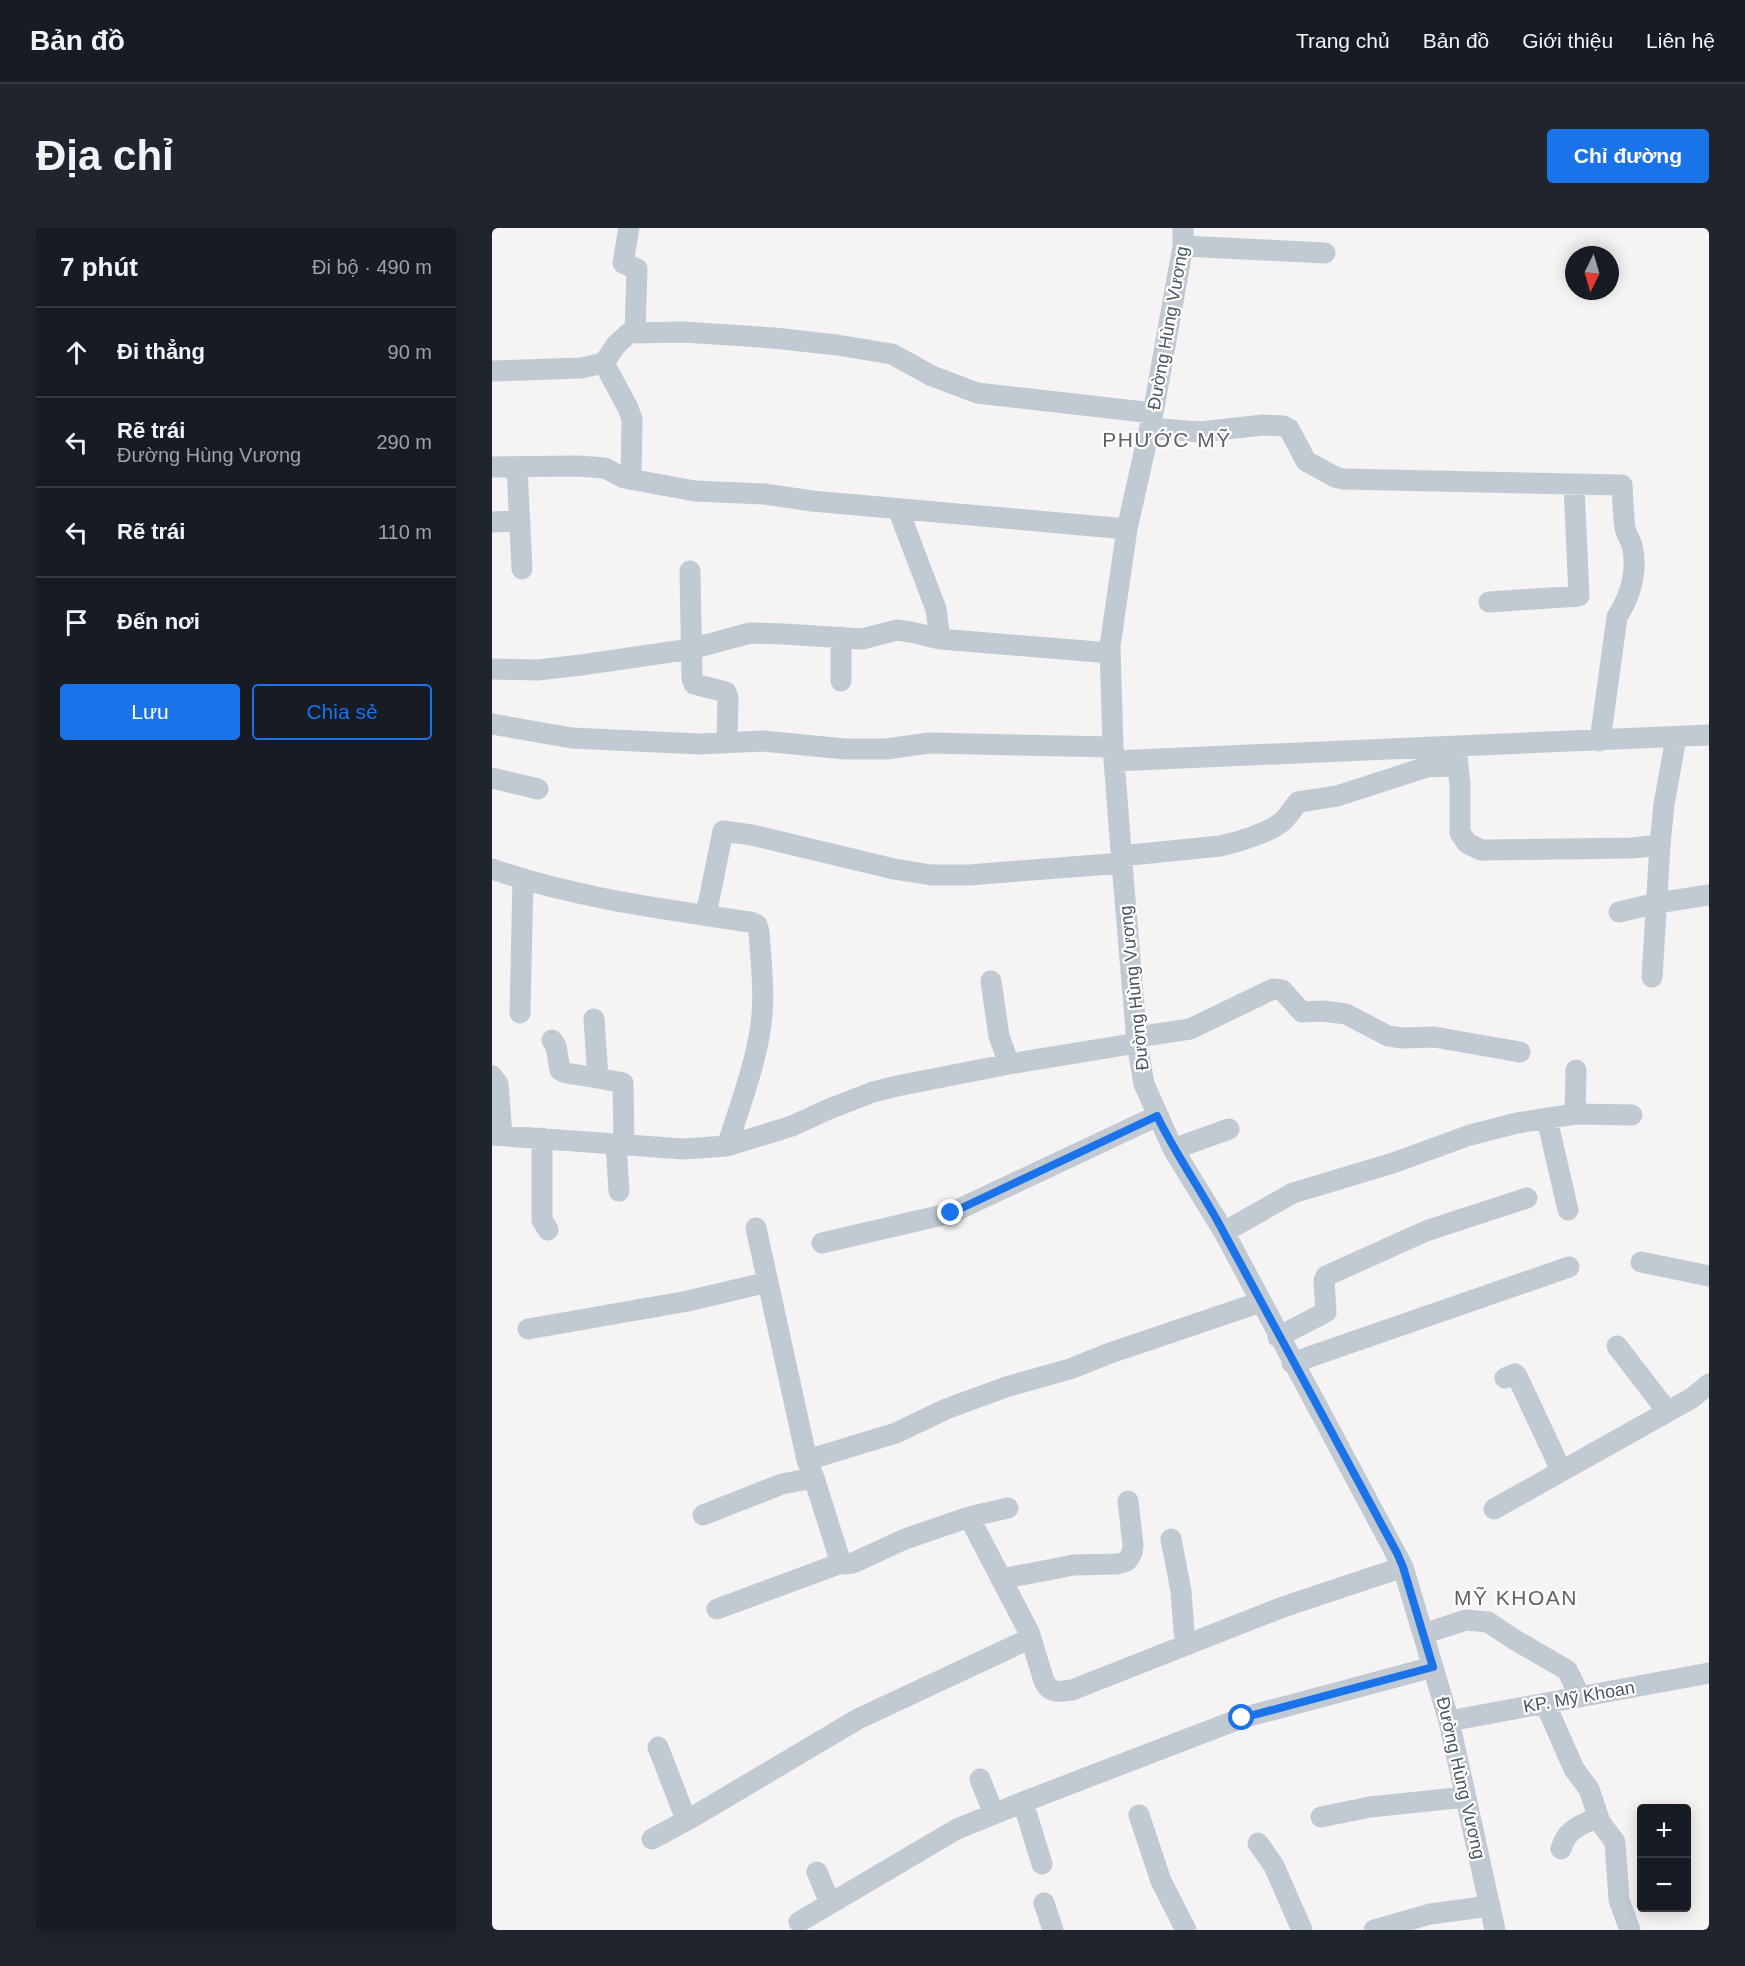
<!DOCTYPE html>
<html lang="vi">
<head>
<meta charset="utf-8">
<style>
  :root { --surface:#171b24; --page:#20242c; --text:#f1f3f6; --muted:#9ea1a6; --line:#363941; --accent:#1a73e8 }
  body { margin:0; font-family:Helvetica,sans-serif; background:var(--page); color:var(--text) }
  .controls { position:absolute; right:18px; bottom:18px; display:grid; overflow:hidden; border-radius:6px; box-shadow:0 3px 15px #0003 }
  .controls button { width:54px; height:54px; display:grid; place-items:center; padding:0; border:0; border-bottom:2px solid var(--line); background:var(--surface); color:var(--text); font:30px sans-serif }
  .compass { position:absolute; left:1073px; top:18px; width:54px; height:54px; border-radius:50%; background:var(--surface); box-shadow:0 3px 15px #0003; rotate:185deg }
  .stop { position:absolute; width:18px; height:18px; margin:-14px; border:4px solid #1a73e8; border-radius:50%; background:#fff }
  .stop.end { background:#1a73e8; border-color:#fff; box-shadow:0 2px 6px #0008 }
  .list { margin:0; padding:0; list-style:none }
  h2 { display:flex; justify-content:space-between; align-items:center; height:78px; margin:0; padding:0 24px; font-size:26px }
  h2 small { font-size:20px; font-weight:400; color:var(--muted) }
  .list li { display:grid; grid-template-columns:39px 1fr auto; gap:18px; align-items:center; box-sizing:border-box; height:90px; padding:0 24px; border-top:2px solid var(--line) }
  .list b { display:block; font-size:22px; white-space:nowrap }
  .list p { margin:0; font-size:20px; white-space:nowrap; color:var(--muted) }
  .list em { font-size:20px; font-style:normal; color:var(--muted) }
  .actions { display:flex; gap:12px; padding:18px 24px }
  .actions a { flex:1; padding:14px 0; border:2px solid var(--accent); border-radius:6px; text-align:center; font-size:21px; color:var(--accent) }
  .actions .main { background:var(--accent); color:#fff }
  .icon { flex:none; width:33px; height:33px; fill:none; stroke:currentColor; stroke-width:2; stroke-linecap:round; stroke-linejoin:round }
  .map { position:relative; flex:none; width:1217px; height:1702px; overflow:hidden; border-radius:6px }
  header { display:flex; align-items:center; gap:36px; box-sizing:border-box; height:84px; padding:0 30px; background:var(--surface); border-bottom:2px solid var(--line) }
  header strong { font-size:28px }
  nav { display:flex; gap:33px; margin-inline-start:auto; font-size:21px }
  .intro { display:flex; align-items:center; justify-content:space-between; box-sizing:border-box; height:144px; padding:0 36px }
  h1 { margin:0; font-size:42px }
  .button { padding:15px 27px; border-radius:6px; background:var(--accent); color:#fff; font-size:21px; font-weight:700 }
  main { display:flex; gap:36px; padding:0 36px }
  aside { flex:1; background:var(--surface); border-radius:6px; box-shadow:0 3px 15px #0003 }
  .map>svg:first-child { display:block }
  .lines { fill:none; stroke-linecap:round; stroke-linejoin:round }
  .minor { stroke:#c1cad2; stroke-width:21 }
  .route { stroke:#1a73e8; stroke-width:8 }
  .labels { text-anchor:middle; stroke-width:4.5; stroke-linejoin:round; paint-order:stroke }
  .street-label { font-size:18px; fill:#4a5661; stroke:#fff }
  .quarter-label { font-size:21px; letter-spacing:1.5px; fill:#5f6368; stroke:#fff }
</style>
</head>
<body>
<header>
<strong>Bản đồ</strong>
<nav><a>Trang chủ</a><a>Bản đồ</a><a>Giới thiệu</a><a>Liên hệ</a></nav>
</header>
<div class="intro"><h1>Địa chỉ</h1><a class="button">Chỉ đường</a></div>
<main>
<aside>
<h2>7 phút<small>Đi bộ · 490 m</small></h2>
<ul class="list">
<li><svg class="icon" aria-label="ahead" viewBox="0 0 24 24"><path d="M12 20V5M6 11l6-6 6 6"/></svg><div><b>Đi thẳng</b></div><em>90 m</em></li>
<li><svg class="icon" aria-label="left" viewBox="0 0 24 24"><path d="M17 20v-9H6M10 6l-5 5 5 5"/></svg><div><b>Rẽ trái</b><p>Đường Hùng Vương</p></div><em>290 m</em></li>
<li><svg class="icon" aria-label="left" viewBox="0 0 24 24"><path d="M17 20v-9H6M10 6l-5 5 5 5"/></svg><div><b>Rẽ trái</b></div><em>110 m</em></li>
<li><svg class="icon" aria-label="arrive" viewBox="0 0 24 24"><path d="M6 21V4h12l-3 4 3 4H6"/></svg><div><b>Đến nơi</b></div></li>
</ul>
<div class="actions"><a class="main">Lưu</a><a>Chia sẻ</a></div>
</aside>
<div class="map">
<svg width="1217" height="1702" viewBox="0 0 1217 1702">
  <rect width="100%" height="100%" fill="#f5f3f3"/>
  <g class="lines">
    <path class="minor" d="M137,0L131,35L145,41L143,104
      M691,0V18L661,185L635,301L618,418L621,519L630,635L645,815L652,856L681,921L732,1004L911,1339L957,1493L1003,1702
      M691,18L833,25
      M112,135L136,180L140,191L139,251
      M0,143L89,140L112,135L124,117L137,105L191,104L282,110L345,117L400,126L440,148L485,165L661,185
      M658,200L708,204L771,197L791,198L797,201L814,233L843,249L851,251L1130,257C1131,271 1131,286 1133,300C1134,306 1138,311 1140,317C1146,343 1139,367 1125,389L1108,513
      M0,239L86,238L113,240L132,250L203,263L272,266L320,273L635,301
      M25,239L30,341
      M406,281L444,381L448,411
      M0,294L27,293
      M198,343L200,450L202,456L234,464L236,470L235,514
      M997,374L1087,368L1082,257
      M0,441L46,442L89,437L199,421L258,405L292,406L370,411L405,402L419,404L448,411L618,425
      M349,453V409
      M0,496L80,510L207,516L271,513L353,521H394L437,515L621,519
      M964,519L968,556V605L975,615L989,622L1140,620L1168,617L1172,576L1184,510
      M622,533L1217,507
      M0,550L46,561
      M629,628L728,618C746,614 777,605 791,593C797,587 801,580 806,574L845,568L935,539L965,537
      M0,641C83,670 171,681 258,694L265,697L267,704C269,734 273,766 269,797C263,838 248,878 235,918
      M1127,684L1165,675L1217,667
      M214,687L231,603L260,607L402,641L439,647H477L630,635
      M1160,749L1168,617
      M499,753L507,808L517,836
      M28,785L31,651
      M102,791L106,850L131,855L132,917
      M645,809L698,801L781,761L790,762L810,784L831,783L854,786L896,808L911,810L942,809L1028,824
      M60,812L64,818L68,842L74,845L106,850
      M0,848L6,856L10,907
      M1083,886L1084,842
      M1055,891L1076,982
      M0,907L191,921L235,918L300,898L337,881L381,864L405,858L517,836L645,815
      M50,910V992L56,1002
      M124,917L127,963
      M681,921L737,901
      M264,1000L315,1232
      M732,1004L801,965L901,935L978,907L1025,895L1083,886L1140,887
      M330,1015L459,985L665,888
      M1149,1034L1217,1048
      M36,1101L196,1073L276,1054
      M786,1109L834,1084L832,1053L834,1048L934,1003L1035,970
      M1125,1118L1175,1183
      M800,1135L1077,1039
      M1013,1150L1023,1146L1025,1148L1069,1242
      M322,1250L347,1329L346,1333
      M1002,1281L1200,1170L1217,1156
      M211,1287L290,1256L322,1250L315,1232L404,1205L454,1181L514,1159L578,1141L618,1125L769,1074
      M477,1289L537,1404L552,1453C558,1466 567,1464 580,1462L791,1379L911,1339
      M679,1311L689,1363L692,1404L695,1417
      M346,1333L352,1336L361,1335L413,1311L477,1289L516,1280
      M509,1351L582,1337L625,1336L635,1333L640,1325L641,1317L636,1273
      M225,1381L344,1337L346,1333
      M931,1406L974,1392L996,1394L1023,1412L1075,1442L1084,1460L1085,1469
      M1053,1475L1082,1541L1097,1561L1108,1594L1123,1614L1127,1672L1138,1702
      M957,1493L1217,1445
      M166,1519L193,1589L196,1591
      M488,1551L502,1586
      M531,1574L550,1636
      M647,1587L669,1653L694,1702
      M829,1589L878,1579L974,1569
      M160,1611L199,1590L366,1491L539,1410
      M766,1615L782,1638L810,1702
      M1069,1621C1075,1600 1088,1598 1106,1589
      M325,1644L338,1675
      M552,1675L561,1702
      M307,1694L465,1601L531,1574L750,1490L941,1439
      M882,1702L938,1686L998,1678"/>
  </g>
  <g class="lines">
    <path class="route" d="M459,985L665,888C685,929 712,966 733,1007C790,1113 847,1219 905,1325L911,1339L941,1439L750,1490"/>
  </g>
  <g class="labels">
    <g class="street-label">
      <text transform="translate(676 100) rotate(-80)" y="6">Đường Hùng Vương</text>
      <text transform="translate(642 760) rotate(-96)" y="6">Đường Hùng Vương</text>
      <text transform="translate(1087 1469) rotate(-10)" y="6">KP. Mỹ Khoan</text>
      <text transform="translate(969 1550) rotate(77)" y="6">Đường Hùng Vương</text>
    </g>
    <g class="quarter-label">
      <text x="675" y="219">PHƯỚC MỸ</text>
      <text x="1024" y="1377">MỸ KHOAN</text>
    </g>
  </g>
</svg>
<div class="controls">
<button>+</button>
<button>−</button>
</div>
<svg class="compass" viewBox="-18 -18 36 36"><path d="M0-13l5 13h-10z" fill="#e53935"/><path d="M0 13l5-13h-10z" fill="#9ea1a6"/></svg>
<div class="stop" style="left:750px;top:1490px"></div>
<div class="stop end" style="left:459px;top:985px"></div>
</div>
</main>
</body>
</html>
